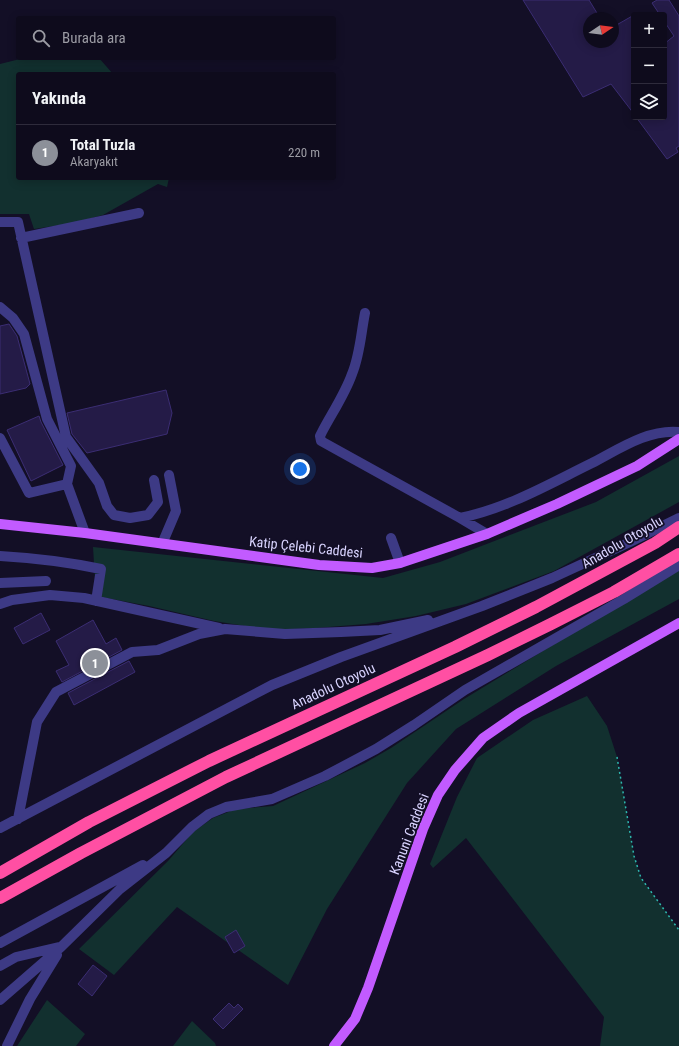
<!DOCTYPE html>
<html lang="tr">
<head>
<meta charset="utf-8">
<style>
  :root { --surface:#0e0b1c; --page:#1c1929; --text:#f1f3f6; --muted:#9b9ba3; --line:#2e2b3b; --accent:#8c9099 }
  body { margin:0; font-family:"Roboto Condensed",sans-serif; background:var(--page); color:var(--text) }
  .controls { position:absolute; right:12px; top:12px; display:grid; overflow:hidden; border-radius:4px; box-shadow:0 2px 10px #0003 }
  .controls button { width:36px; height:36px; display:grid; place-items:center; padding:0; border:0; border-bottom:1px solid var(--line); background:var(--surface); color:var(--text); font:20px sans-serif }
  .compass { position:absolute; left:583px; top:12px; width:36px; height:36px; border-radius:50%; background:var(--surface); box-shadow:0 2px 10px #0003; rotate:77deg }
  .you { position:absolute; left:300px; top:469px; width:14px; height:14px; margin:-10px; border:3px solid #fff; border-radius:50%; background:#1a73e8; box-shadow:0 0 0 6px #1a73e833 }
  .badge { display:grid; place-items:center; width:26px; height:26px; border-radius:50%; background:var(--accent); color:#fff; font-size:13px; font-weight:700 }
  .pin { position:absolute; translate:-50% -50%; border:2px solid #fff; box-shadow:0 1px 4px #0006 }
  .list { margin:0; padding:0; list-style:none }
  h2 { display:flex; justify-content:space-between; align-items:center; height:52px; margin:0; padding:0 16px; font-size:17px }
  h2 small { font-size:13px; font-weight:400; color:var(--muted) }
  .list li { display:grid; grid-template-columns:26px 1fr auto; gap:12px; align-items:center; box-sizing:border-box; height:56px; padding:0 16px; border-top:1px solid var(--line) }
  .list b { display:block; font-size:15px; white-space:nowrap }
  .list p { margin:0; font-size:13px; white-space:nowrap; color:var(--muted) }
  .list em { font-size:13px; font-style:normal; color:var(--muted) }
  .icon { flex:none; width:22px; height:22px; fill:none; stroke:currentColor; stroke-width:2; stroke-linecap:round; stroke-linejoin:round }
  .map { position:relative; flex:none; width:679px; height:1046px; overflow:hidden }
  .search { position:absolute; background:var(--surface); box-shadow:0 2px 10px #0003; left:16px; top:16px; width:320px; height:44px; display:flex; align-items:center; gap:10px; box-sizing:border-box; padding:0 14px; border-radius:4px; color:var(--muted); font-size:15px }
  .panel { position:absolute; background:var(--surface); box-shadow:0 2px 10px #0003; left:16px; top:72px; width:320px; height:108px; border-radius:4px }
  .map>svg:first-child { display:block }
  .green { fill:#12302f }
  .building { fill:#241b47; stroke:#3b2d73 }
  .lines { fill:none; stroke-linecap:round; stroke-linejoin:round }
  .path { stroke:#2fb8b0; stroke-width:1.5; stroke-dasharray:2 3; stroke-linecap:butt }
  .minor { stroke:#3d3a85; stroke-width:10 }
  .major { stroke:#c25bff; stroke-width:10 }
  .highway { stroke:#ff4fa3; stroke-width:12 }
  .labels { text-anchor:middle; stroke-width:3.5; stroke-linejoin:round; paint-order:stroke }
  .street-label { font-size:14px; fill:#d9d4ff; stroke:#130f26 }
</style>
</head>
<body>
<div class="map">
<svg width="679" height="1046" viewBox="0 0 679 1046">
  <rect width="100%" height="100%" fill="#130f26"/>
  <path class="green" d="M24,58H99L113,74H18V178H169L167,187L158,184L103,215L74,223L34,229L29,214H0V64Z
    M679,456V502L554,571L466,604L416,616L366,624L316,628L269,630L214,621L149,606L96,596L93,547L383,578L440,562L596,502Z
    M679,566V599L556,666L456,729L407,783L327,909L288,985L177,907L114,975L79,949L168,861L193,832L213,818L236,809L273,806L365,763L391,748L464,699L579,629Z
    M587,696L607,726L617,757L634,856L641,878L679,930V1046H600L604,1017L466,838L433,868L430,864L457,797L477,758L533,720Z
    M47,1000L85,1034L76,1046H17Z
    M192,1021L215,1043L216,1046H173Z"/>
  <path class="building" d="M523,0H589L600,18H589V42H613V27L634,15V114L611,84L583,97Z
    M657,0H669L679,16V146L676,148L678,152L667,159L636,117H664V44L674,36L664,21V15H660L652,3Z
    M9,324L17,336L30,384L26,388L0,394V326Z
    M166,390L172,413L167,434L87,453L72,434L67,413Z
    M39,416L41,422L63,465L31,481L7,430Z
    M41,613L50,630L23,644L14,628Z
    M93,620L106,644L116,638L122,650L62,682L56,671L69,665L56,641Z
    M129,661L135,672L74,705L68,693Z
    M236,930L245,946L234,953L225,937Z
    M93,965L107,976L92,996L78,984Z
    M229,1003L234,1008L238,1004L243,1009L223,1029L213,1019Z"/>
  <g class="lines">
    <path class="path" d="M617,757L634,856L641,878L679,930"/>
    <path class="minor" d="M0,222H18L66,437L99,483L107,506L114,515L130,518L148,515L158,502L154,480
      M21,238L139,213
      M0,307L13,318L24,334L47,419L71,466L67,484
      M365,313C361,333 360,355 352,374C345,394 332,413 322,432L320,436L321,441L460,518C508,508 549,484 592,463C619,449 648,429 679,432
      M0,438L29,493L67,484L85,533
      M460,518L487,534
      M391,538L400,563
      M162,544L176,511L169,475
      M0,556C34,558 68,562 101,569L96,601
      M0,583L46,581
      M0,604L12,600L50,595L84,598L219,628
      M18,819L37,722L56,692L132,652L158,650L199,634L225,629L285,634L341,632L380,630L428,620
      M0,828L272,685L341,657L482,606L552,578L630,542L679,518
      M0,943L143,865
      M0,966L16,957L59,947
      M0,1000L61,947L120,889L166,853L192,827L209,814L226,807L272,799L325,776L376,749L414,725L465,690L624,599L679,565
      M7,1046L30,999L57,955"/>
    <path class="major" d="M0,524L85,533L319,565L372,568L400,563L487,534L557,504L637,466L679,439
      M334,1046L355,1019L368,988L423,829L438,795L455,770L483,738L519,713L679,623"/>
    <path class="highway" d="M0,873L89,822L209,761L455,647L536,607L655,543L679,527
      M0,898L81,853L226,777L488,655L551,624L614,592L679,554"/>
  </g>
  <g class="labels">
    <g class="street-label">
      <text transform="translate(622 542) rotate(-30)" y="5">Anadolu Otoyolu</text>
      <text transform="translate(306 547) rotate(6)" y="5">Katip Çelebi Caddesi</text>
      <text transform="translate(333 686) rotate(-25)" y="5">Anadolu Otoyolu</text>
      <text transform="translate(409 834) rotate(-69)" y="5">Kanuni Caddesi</text>
    </g>
  </g>
</svg>
<div class="controls">
<button>+</button>
<button>−</button>
<button><svg class="icon" aria-label="layers" viewBox="0 0 24 24"><path d="M12 4l9 5-9 5-9-5zM3 14l9 5 9-5"/></svg></button>
</div>
<svg class="compass" viewBox="-18 -18 36 36"><path d="M0-13l5 13h-10z" fill="#e53935"/><path d="M0 13l5-13h-10z" fill="#9b9ba3"/></svg>
<div class="you"></div>
<div class="pin badge" style="left:95px;top:663px">1</div>
<div class="search"><svg class="icon" aria-label="search" viewBox="0 0 24 24"><circle cx="10" cy="10" r="6"/><path d="M15 15l6 6"/></svg>Burada ara</div>
<section class="panel">
<h2>Yakında<small></small></h2>
<ul class="list">
<li><span class="badge">1</span><div><b>Total Tuzla</b><p>Akaryakıt</p></div><em>220 m</em></li>
</ul>
</section>
</div>
</body>
</html>
